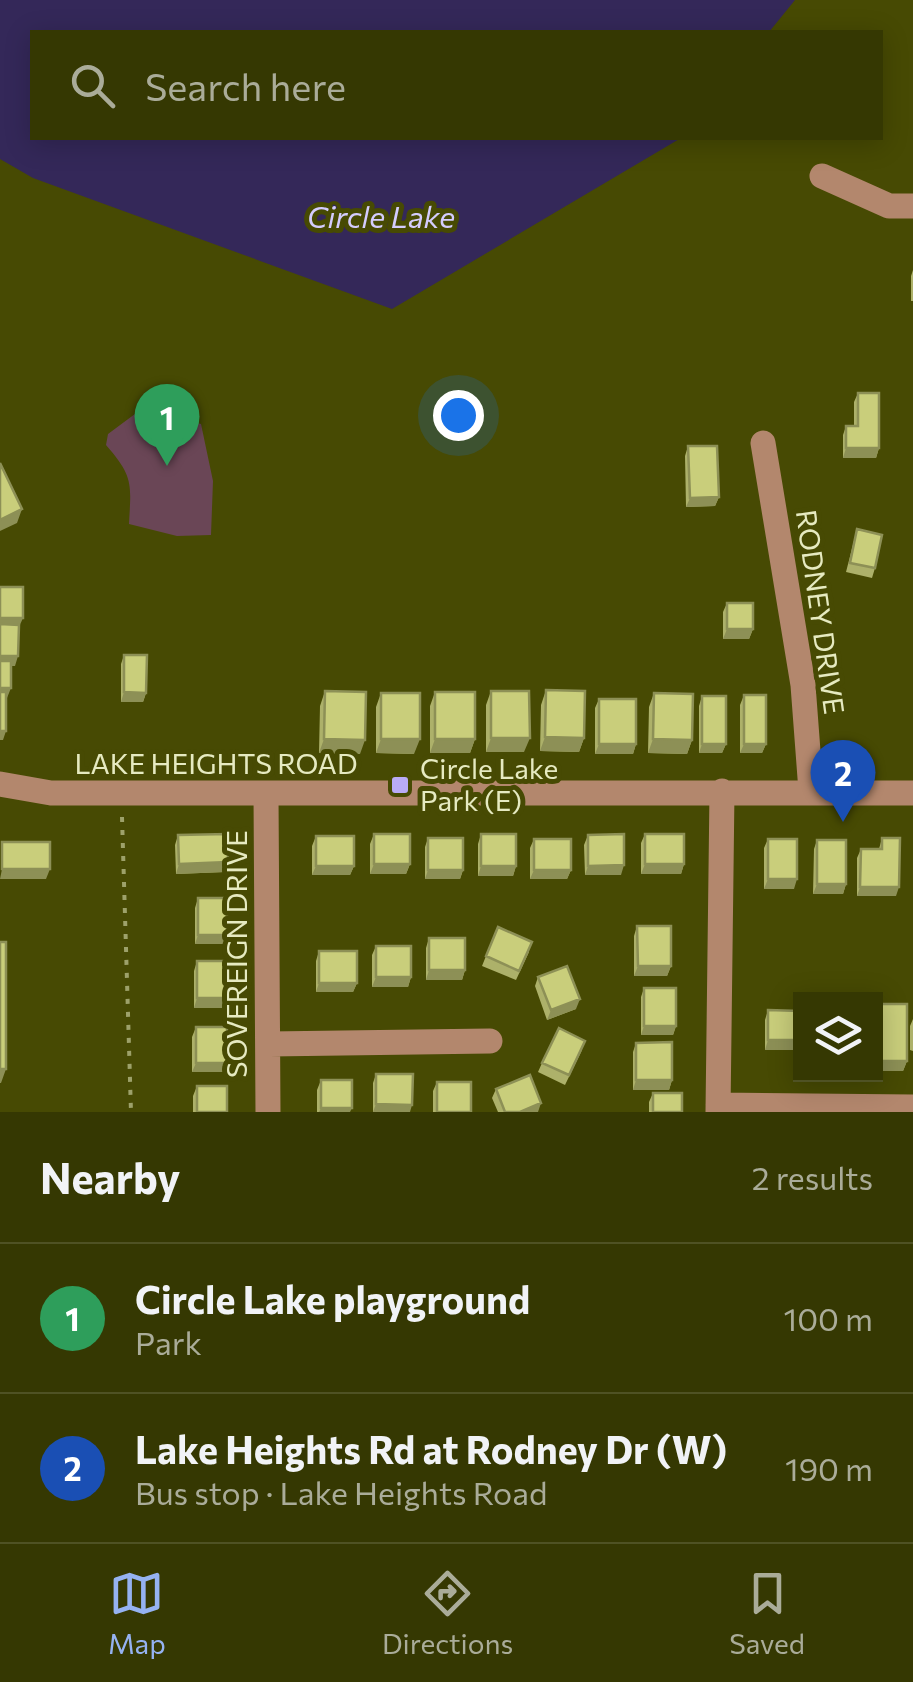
<!DOCTYPE html>
<html lang="en">
<head>
<meta charset="utf-8">
<style>
  :root { --surface:#353802; --page:#404311; --text:#f1f3f6; --muted:#aaac99; --line:#4f5224; --accent:#95b2f1 }
  body { margin:0; font-family:Commissioner,sans-serif; background:var(--page); color:var(--text) }
  .controls { position:absolute; right:30px; bottom:30px; display:grid; overflow:hidden; border-radius:0px; box-shadow:0 5px 25px #0003 }
  .controls button { width:90px; height:90px; display:grid; place-items:center; padding:0; border:0; border-bottom:2px solid var(--line); background:var(--surface); color:var(--text); font:50px sans-serif }
  .you { position:absolute; left:458px; top:415px; width:35px; height:35px; margin:-25px; border:8px solid #fff; border-radius:50%; background:#1a73e8; box-shadow:0 0 0 15px #1a73e833 }
  .badge { display:grid; place-items:center; width:65px; height:65px; border-radius:50%; background:var(--accent); color:#fff; font-size:32px; font-weight:700 }
  .pin { position:absolute; translate:-50% -82px; filter:drop-shadow(0 2px 5px #0008) }
  .pin::after { content:''; position:absolute; top:52px; width:35px; height:30px; background:inherit; clip-path:polygon(0 0,100% 0,50% 100%) }
  .list { margin:0; padding:0; list-style:none }
  h2 { display:flex; justify-content:space-between; align-items:center; height:130px; margin:0; padding:0 40px; font-size:42px }
  h2 small { font-size:32px; font-weight:400; color:var(--muted) }
  .list li { display:grid; grid-template-columns:65px 1fr auto; gap:30px; align-items:center; box-sizing:border-box; height:150px; padding:0 40px; border-top:2px solid var(--line) }
  .list b { display:block; font-size:38px; white-space:nowrap }
  .list p { margin:0; font-size:32px; white-space:nowrap; color:var(--muted) }
  .list em { font-size:32px; font-style:normal; color:var(--muted) }
  .icon { flex:none; width:55px; height:55px; fill:none; stroke:currentColor; stroke-width:2; stroke-linecap:round; stroke-linejoin:round }
  .map { position:relative; flex:none; width:913px; height:1112px; overflow:hidden }
  .search { position:absolute; background:var(--surface); box-shadow:0 5px 25px #0003; left:30px; right:30px; top:30px; height:110px; display:flex; align-items:center; gap:25px; box-sizing:border-box; padding:0 35px; border-radius:0px; color:var(--muted); font-size:38px }
  .sheet { height:430px; background:var(--surface) }
  nav { display:flex; justify-content:space-around; align-items:center; box-sizing:border-box; height:140px; border-top:2px solid var(--line); background:var(--surface); font-size:28px; color:var(--muted) }
  nav a { display:grid; justify-items:center; gap:5px }
  nav .on { color:var(--accent) }
  .map>svg:first-child { display:block }
  .green { fill:#6a4656 }
  .water { fill:#342859 }
  .lines { fill:none; stroke-linecap:round; stroke-linejoin:round }
  .path { stroke:#9da16a; stroke-width:4; stroke-dasharray:5 8; stroke-linecap:butt }
  .minor { stroke:#b3876d; stroke-width:25 }
  .wall { fill:#adb16a }
  .shaded-wall { fill:#8d9056 }
  .building { fill:#c9ce7b; stroke:#8d9056; stroke-width:2.5 }
  .poi-dot { fill:#b9abf7; stroke:#474a03; stroke-width:4 }
  .labels { text-anchor:middle; stroke-width:10; stroke-linejoin:round; paint-order:stroke }
  .street-label { font-size:28px; fill:#e6eac1; stroke:#474a03 }
  .poi-label { font-size:28px; fill:#e6eac1; stroke:#474a03; text-anchor:start }
  .water-label { font-size:30px; font-style:italic; fill:#d4ccfe; stroke:#474a03 }
</style>
</head>
<body>
<div class="map">
<svg width="913" height="1112" viewBox="0 0 913 1112">
  <rect width="100%" height="100%" fill="#474a03"/>
  <path class="green" d="M143,408L201,424L213,481L211,535L177,536L129,524C131,484 134,477 106,445L108,434Z"/>
  <path class="water" d="M0,0H795L769,32H32V138H681L392,309L33,178L0,159Z"/>
  <g class="lines">
    <path class="path" d="M122,817L131,1112"/>
    <path class="minor" d="M822,176L889,206H913
      M763,443L803,685L811,791
      M0,784L51,793H913
      M266,795L268,1112
      M269,1044L490,1041
      M718,1105L913,1107
      M718,1112L722,791"/>
  </g>
  <path class="wall" d="M913,270V301H911V276Z
    M858,393L879,448L876,458H843V435L846,426H854V402Z
    M688,446L719,497L715,506L686,507L685,456Z
    M857,529L875,568L872,578L846,572Z
    M727,603L753,629L749,639H723V612Z
    M124,655L146,693L143,702H121V664Z
    M546,690L584,738L579,752L540,751L541,705Z
    M325,691L360,754L319,753L320,706Z
    M491,691L524,752H486V705Z
    M435,692L475,739L470,753H430V706Z
    M381,693L414,754L376,753V707Z
    M654,693L692,740L687,754L648,753L649,707Z
    M744,695L766,744L762,753H740V705Z
    M702,696L726,744L722,753H699V706Z
    M599,699L636,744L633,754H595V708Z
    M374,834L410,864L406,874H370V844Z
    M481,834L516,866L513,876H478V844Z
    M645,834L684,864L681,874H641V843Z
    M178,835L228,862L225,872L176,874L175,845Z
    M588,835L621,875H585L584,845Z
    M316,836L354,866L350,875H312V846Z
    M428,838L463,870L460,879H425V847Z
    M882,838L896,896H857V858L861,849H879Z
    M534,839L571,870L567,879H530V848Z
    M768,839L794,889H764V848Z
    M817,840L846,884L843,894H813L814,849Z
    M198,898L223,944H195V908Z
    M637,926L671,966L667,976H634V936Z
    M429,938L465,970L462,980H426V948Z
    M376,946L411,977L408,987H372V955Z
    M319,951L357,983L353,992H316V961Z
    M529,952L516,980L482,966L486,956Z
    M197,961L223,1008H194V971Z
    M538,977L576,1009L547,1020L535,986Z
    M644,988L676,1026L673,1035H641V997Z
    M876,1004L907,1061L903,1071H876Z
    M768,1010L800,1011V1050H765V1020Z
    M913,1019V1051L910,1050V1026Z
    M196,1027L223,1072H192V1037Z
    M636,1043L672,1080L669,1090H633V1052Z
    M582,1050L565,1085L538,1072L542,1063Z
    M376,1074L410,1112H373V1083Z
    M321,1080L350,1112H317V1090Z
    M437,1082L471,1112H433V1091Z
    M197,1086L227,1112H193V1096Z
    M496,1089L538,1112H498L492,1098Z
    M653,1093L682,1112H649V1102Z"/>
  <path class="shaded-wall" d="M846,448H879L876,458H843Z
    M719,497L715,506L686,507L690,498Z
    M22,509L17,523L0,531V520Z
    M0,618H23L19,627H0Z
    M727,629H753L749,639H723Z
    M0,656H18L15,666H0Z
    M0,688H11L7,698H0Z
    M124,692L146,693L143,702H121Z
    M0,731H6L3,740H0Z
    M545,737L584,738L579,752L540,751Z
    M491,738H530L524,752H486Z
    M324,739L365,740L360,754L319,753Z
    M381,739H420L414,754L376,753Z
    M435,739H475L470,753H430Z
    M653,739L692,740L687,754L648,753Z
    M599,744H636L633,754H595Z
    M702,744H726L722,753H699Z
    M744,744H766L762,753H740Z
    M228,862L225,872L176,874L179,864Z
    M374,864H410L406,874H370Z
    M645,864H684L681,874H641Z
    M624,865L621,875H585L588,866Z
    M316,866H354L350,875H312Z
    M481,866H516L513,876H478Z
    M2,869H50L46,879H0Z
    M428,870H463L460,879H425Z
    M534,870H571L567,879H530Z
    M768,879H797L794,889H764Z
    M817,884H846L843,894H813Z
    M860,887H899L896,896H857Z
    M198,935H227L223,944H195Z
    M638,966H671L667,976H634Z
    M429,970H465L462,980H426Z
    M376,977H411L408,987H372Z
    M319,983H357L353,992H316Z
    M197,998H226L223,1008H194Z
    M580,999L576,1009L547,1020L551,1010Z
    M644,1026H676L673,1035H641Z
    M768,1040H800V1050H765Z
    M880,1061H907L903,1071H876Z
    M196,1063H227L223,1072H192Z
    M0,1069H6L1,1083H0Z
    M636,1080H672L669,1090H633Z
    M541,1103L538,1112H520Z
    M376,1104L412,1105L410,1112H373Z
    M321,1108H352L350,1112H319Z"/>
  <path class="building" d="M858,393H879V448H846V426H858Z
    M688,446H717L719,497L690,498Z
    M0,463L22,509L0,520Z
    M857,529L882,535L875,568L850,563Z
    M0,587H23V618H0Z
    M727,603H753V629H727Z
    M0,624L19,625L18,656H0Z
    M124,655H147L146,693L124,692Z
    M0,661H11V688H0Z
    M546,690L585,691L584,738L545,737Z
    M325,691L366,692L365,740L324,739Z
    M491,691H529L530,738H491Z
    M0,692H6V731H0Z
    M435,692H475V739H435Z
    M381,693H420V739H381Z
    M654,693L693,694L692,740L653,739Z
    M744,695H766V744H744Z
    M702,696H726V744H702Z
    M599,699H636V744H599Z
    M228,834V862L179,864L178,835Z
    M374,834H410V864H374Z
    M481,834H516V866H481Z
    M624,834V865L588,866V835Z
    M645,834H684V864H645Z
    M316,836H354V866H316Z
    M428,838H463V870H428Z
    M882,838H900L899,887H860L861,849H882Z
    M534,839H571V870H534Z
    M768,839H797V879H768Z
    M817,840H846V884H817Z
    M2,842H50V869H2Z
    M198,898H227V935H198Z
    M637,926H671V966H638Z
    M498,927L532,942L519,971L486,956Z
    M429,938H465V970H429Z
    M0,942H6V1069H0Z
    M376,946H411V977H376Z
    M319,951H357V983H319Z
    M197,961H226V998H197Z
    M567,966L580,999L551,1010L538,977Z
    M644,988H676V1026H644Z
    M876,1004H907V1061H880V1045H876Z
    M768,1010L800,1011V1040H768Z
    M196,1027H227V1063H196Z
    M559,1028L585,1041L569,1075L542,1063Z
    M672,1042V1080H636V1043Z
    M376,1074H413L412,1105L376,1104Z
    M530,1075L541,1103L520,1112H505L496,1089Z
    M321,1080H352V1108H321Z
    M437,1082H471V1112H437Z
    M197,1086H227V1112H197Z
    M653,1093H682V1112H653Z"/>
  <rect class="poi-dot" x="390" y="775" width="20" height="20" rx="5"/>
  <g class="labels">
    <g class="street-label">
      <text transform="translate(820 612) rotate(82)" y="10">RODNEY DRIVE</text>
      <text x="216" y="774">LAKE HEIGHTS ROAD</text>
      <text transform="translate(237 954) rotate(-90)" y="10">SOVEREIGN DRIVE</text>
    </g>
    <g class="poi-label">
      <text x="420" y="779">Circle Lake<tspan x="420" dy="32">Park (E)</tspan></text>
    </g>
    <g class="water-label">
      <text x="381" y="228">Circle Lake</text>
    </g>
  </g>
</svg>
<div class="controls">
<button><svg class="icon" aria-label="layers" viewBox="0 0 24 24"><path d="M12 4l9 5-9 5-9-5zM3 14l9 5 9-5"/></svg></button>
</div>
<div class="you"></div>
<div class="pin badge" style="left:167px;top:466px;background:#2e9e5b">1</div>
<div class="pin badge" style="left:843px;top:822px;background:#1a4fb4">2</div>
<div class="search"><svg class="icon" aria-label="search" viewBox="0 0 24 24"><circle cx="10" cy="10" r="6"/><path d="M15 15l6 6"/></svg>Search here</div>
</div>
<section class="sheet">
<h2>Nearby<small>2 results</small></h2>
<ul class="list">
<li><span class="badge" style="background:#2e9e5b">1</span><div><b>Circle Lake playground</b><p>Park</p></div><em>100 m</em></li>
<li><span class="badge" style="background:#1a4fb4">2</span><div><b>Lake Heights Rd at Rodney Dr (W)</b><p>Bus stop · Lake Heights Road</p></div><em>190 m</em></li>
</ul>
</section>
<nav>
<a class="on"><svg class="icon" aria-label="map" viewBox="0 0 24 24"><path d="M3 6l6-2 6 2 6-2v14l-6 2-6-2-6 2zM9 4v14M15 6v14"/></svg>Map</a>
<a><svg class="icon" aria-label="directions" viewBox="0 0 24 24"><path d="M12 3l9 9-9 9-9-9zM9 14v-3h6M13 9l2 2-2 2"/></svg>Directions</a>
<a><svg class="icon" aria-label="saved" viewBox="0 0 24 24"><path d="M7 4h10v16l-5-4-5 4z"/></svg>Saved</a>
</nav>
</body>
</html>
